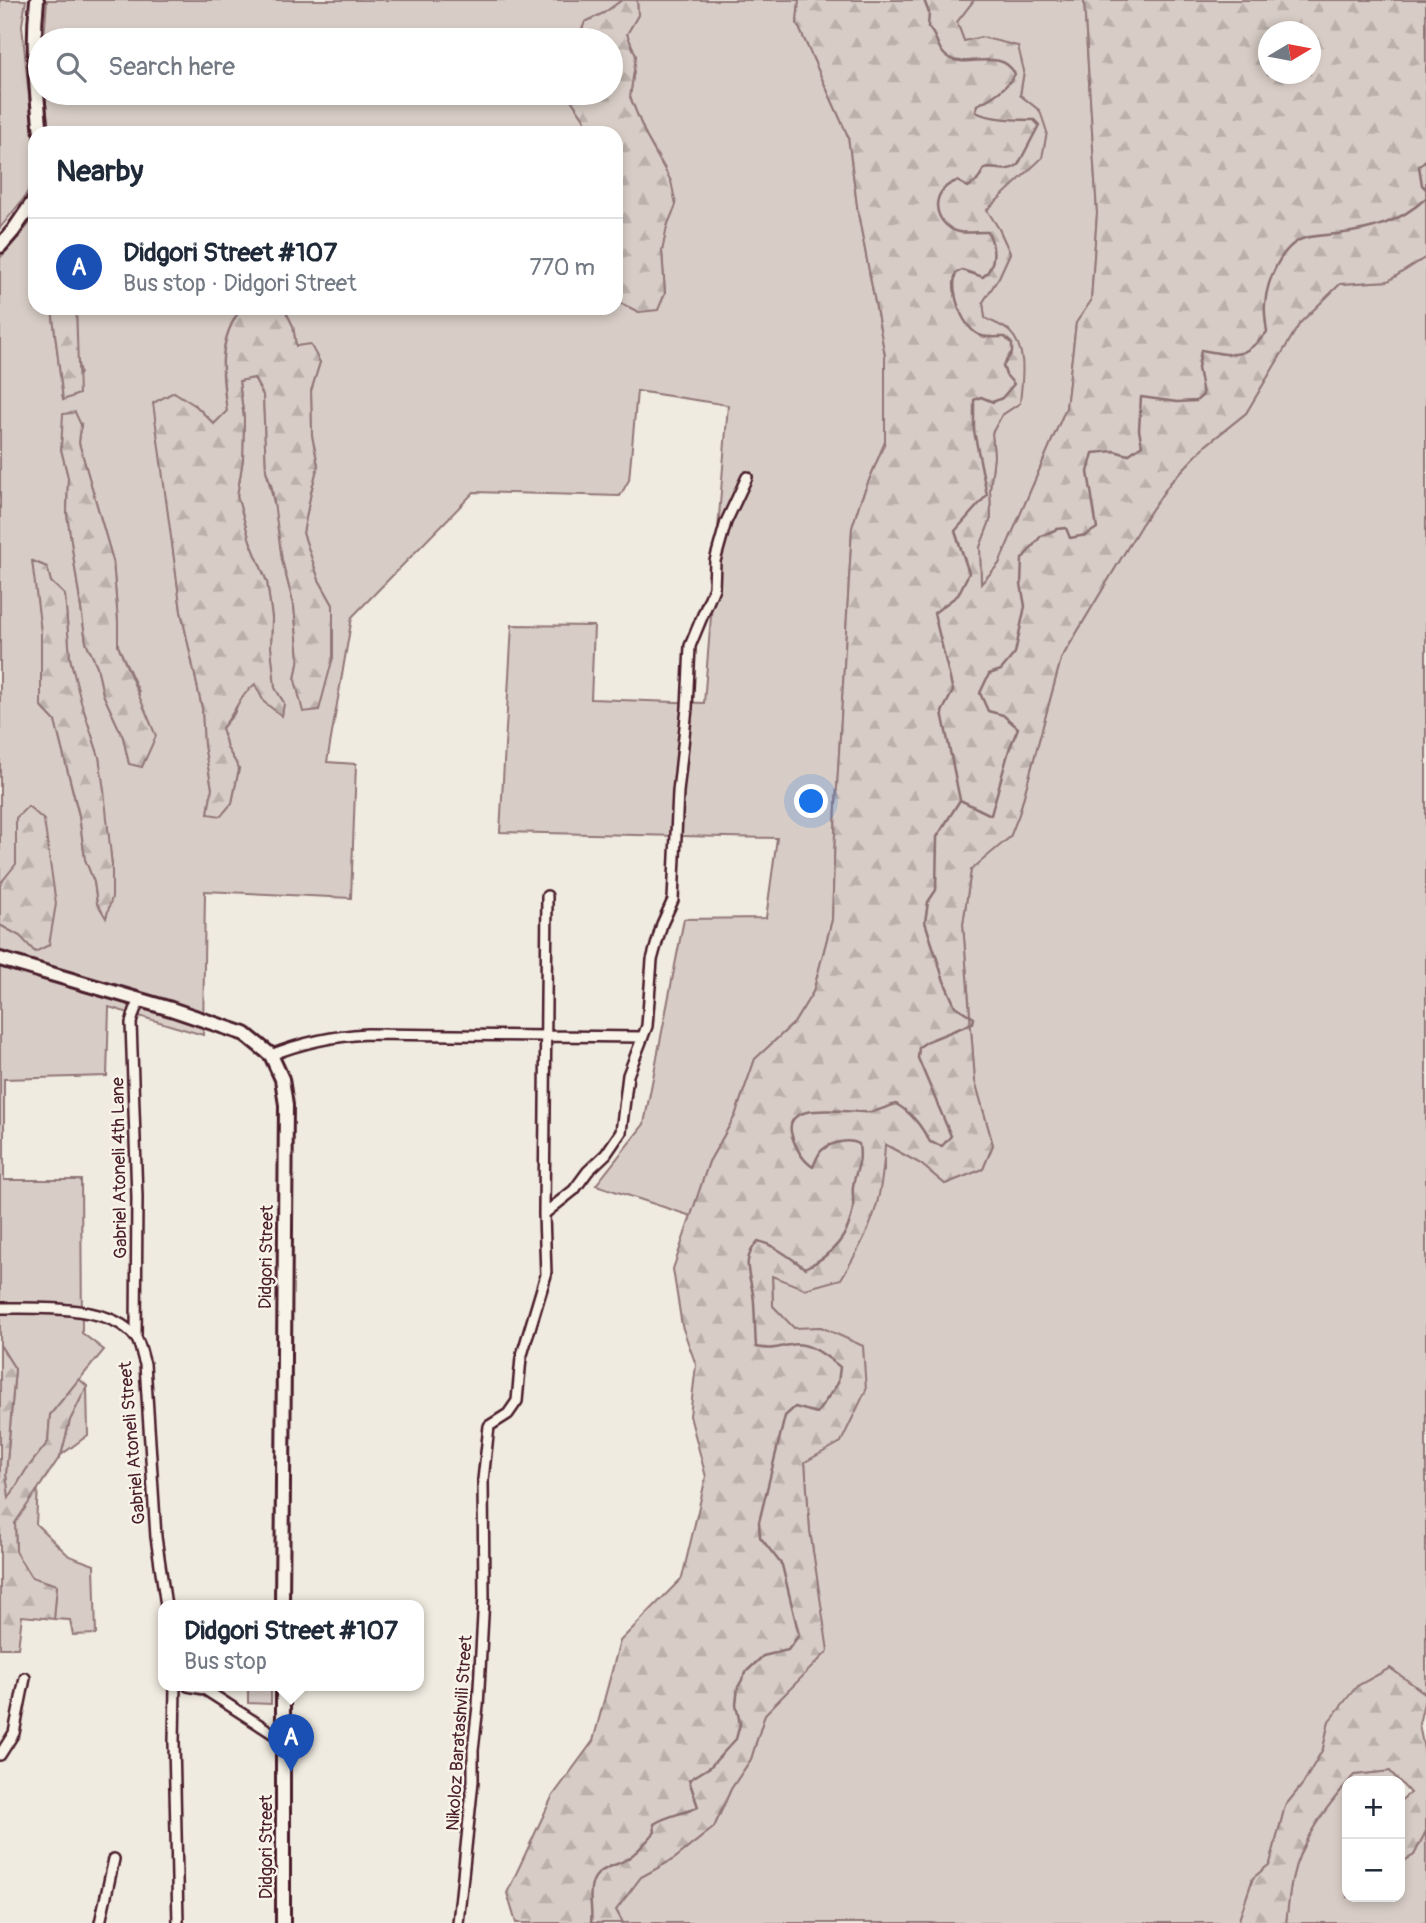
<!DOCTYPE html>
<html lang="en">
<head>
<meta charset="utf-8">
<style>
  :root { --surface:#fff; --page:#f2f2f3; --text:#1f2937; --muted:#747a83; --line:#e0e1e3; --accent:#4a1f2b }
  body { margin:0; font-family:Pangolin,sans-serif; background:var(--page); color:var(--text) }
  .controls { position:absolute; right:21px; bottom:21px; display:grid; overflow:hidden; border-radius:14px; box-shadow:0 4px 10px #0003 }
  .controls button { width:63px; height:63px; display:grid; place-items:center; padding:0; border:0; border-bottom:2px solid var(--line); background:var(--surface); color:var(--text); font:35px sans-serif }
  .compass { position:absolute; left:1258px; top:21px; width:63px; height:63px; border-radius:50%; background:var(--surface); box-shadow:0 4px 10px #0003; rotate:80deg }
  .you { position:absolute; left:812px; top:802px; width:24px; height:24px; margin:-18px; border:5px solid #fff; border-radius:50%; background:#1a73e8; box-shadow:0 0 0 10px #1a73e833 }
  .badge { display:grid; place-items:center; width:46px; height:46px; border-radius:50%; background:var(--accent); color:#fff; font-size:23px; font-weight:700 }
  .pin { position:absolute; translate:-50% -58px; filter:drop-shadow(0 2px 4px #0008) }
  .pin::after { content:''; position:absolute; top:37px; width:24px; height:21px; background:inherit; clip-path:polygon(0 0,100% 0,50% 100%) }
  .popup { position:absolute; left:158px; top:1600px; width:266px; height:91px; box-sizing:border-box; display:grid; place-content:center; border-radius:14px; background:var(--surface); filter:drop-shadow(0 2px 5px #0005); font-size:23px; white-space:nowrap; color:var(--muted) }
  .popup b { font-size:26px; color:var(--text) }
  .popup::after { content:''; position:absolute; left:50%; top:100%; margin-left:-14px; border:14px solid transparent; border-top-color:var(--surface) }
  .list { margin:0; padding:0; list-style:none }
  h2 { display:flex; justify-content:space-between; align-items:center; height:91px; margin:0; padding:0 28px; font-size:30px }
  h2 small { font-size:23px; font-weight:400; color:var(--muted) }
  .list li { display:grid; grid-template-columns:46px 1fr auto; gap:21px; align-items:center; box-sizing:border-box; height:98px; padding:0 28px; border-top:2px solid var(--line) }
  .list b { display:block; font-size:26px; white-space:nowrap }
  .list p { margin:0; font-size:23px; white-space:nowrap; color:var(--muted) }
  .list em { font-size:23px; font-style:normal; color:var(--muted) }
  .icon { flex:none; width:38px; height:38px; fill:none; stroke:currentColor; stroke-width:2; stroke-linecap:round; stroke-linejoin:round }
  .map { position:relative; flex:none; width:1426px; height:1923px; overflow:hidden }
  .search { position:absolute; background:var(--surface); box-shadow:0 4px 10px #0003; left:28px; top:28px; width:595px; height:77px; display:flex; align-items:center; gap:18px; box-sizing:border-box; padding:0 24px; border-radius:38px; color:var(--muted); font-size:26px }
  .panel { position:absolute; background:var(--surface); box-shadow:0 4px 10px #0003; left:28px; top:126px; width:595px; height:189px; border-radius:21px }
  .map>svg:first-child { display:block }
  .grass { fill:#d8cdc6; stroke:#917678; stroke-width:2; fill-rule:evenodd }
  .forest { fill:url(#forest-firs); stroke:#917678; stroke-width:2; fill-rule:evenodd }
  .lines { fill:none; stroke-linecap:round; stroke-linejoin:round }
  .stream { stroke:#8b6f72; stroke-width:2.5 }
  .street-casing { stroke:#4a1f2b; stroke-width:14 }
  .secondary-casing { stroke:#4a1f2b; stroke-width:18 }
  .street { stroke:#f7f3e8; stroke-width:9 }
  .secondary { stroke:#f7f3e8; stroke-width:12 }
  .labels { text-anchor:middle; stroke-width:5; stroke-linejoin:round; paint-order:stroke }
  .street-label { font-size:18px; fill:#4a1f2b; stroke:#f7f3e8 }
</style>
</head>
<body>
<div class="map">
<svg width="1426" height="1923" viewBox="0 0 1426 1923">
  <defs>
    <pattern id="forest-firs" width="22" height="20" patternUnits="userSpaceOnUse" patternTransform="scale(1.75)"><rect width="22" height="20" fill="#d8cdc6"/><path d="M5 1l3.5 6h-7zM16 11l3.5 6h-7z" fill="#bbb0aa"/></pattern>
  </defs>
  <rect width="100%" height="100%" fill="#f0ebe0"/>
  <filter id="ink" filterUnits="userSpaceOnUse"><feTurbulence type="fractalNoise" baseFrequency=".0143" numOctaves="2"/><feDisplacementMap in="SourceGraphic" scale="14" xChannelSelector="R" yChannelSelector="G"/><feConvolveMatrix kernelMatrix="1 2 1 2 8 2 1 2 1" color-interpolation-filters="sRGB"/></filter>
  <g filter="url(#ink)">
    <path class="grass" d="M0,0H26L22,25L35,157L34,180L24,198L0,228Z
      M47,0H622L604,13L585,22L578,40H44Z
      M637,0H799L797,23L848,136L858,213L885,355V442L860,502L852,528L836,805L832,920L813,992L794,1023L755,1059L735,1116L709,1162L691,1216L596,1185L644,1124L684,919L766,918L777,838L500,832L512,625L594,626L591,699L704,703L728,405L637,391L629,480L620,496L474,492L352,617L327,762L356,764L351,898L205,891L203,1035L109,1007L107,1076L4,1079V1180H81L82,1333L104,1350L50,1415L48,1442L26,1470L9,1499L6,1474L15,1369L0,1345V925L20,936L16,818L17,864L0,884V258L35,217V308H52L63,399L80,373L77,359L76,308H242C217,338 221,374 227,411L214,424L196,406L160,449L181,611L202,708L204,745L212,788L208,814L232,803L239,768L227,748L222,728L234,714L241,695L255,683L282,715L284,703L275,688L271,647L272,618L267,582L250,541L237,496L243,459L244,419L239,381L254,378L263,395L266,470L277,515L282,560L294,606L299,658L295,680L325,682L333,657V605L319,580L303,533L311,492L318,465L312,436L311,391L320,362L296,346L293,326L284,308H616V301L639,312L665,293L662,251L667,226L676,204L665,169L646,136L630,97L636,56L627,34L638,15ZM81,425L79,443L113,561L118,622V646L139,692L129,764L123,737L103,694L97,666L86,642L67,514L68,477L61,449ZM33,561L47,567L51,582L65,596L70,658L81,702L99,757L112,866L97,903L94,882L85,859L79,816L55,721L41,706V631Z
      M974,0H1084L1097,213L1091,301L1076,323L1066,408L999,564L981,584L980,547L991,518L990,489L994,456L992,433L1002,415L1020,403L1009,330L985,319L983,302L999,277L1010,253L999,229L986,210L1041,158L1040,111L1020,95L1024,71L964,41L957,22Z
      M45,93H570V98L585,120L580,133H49Z
      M1426,257V1694L1390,1668L1329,1721L1323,1749L1303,1784L1285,1806L1270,1864L1253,1878L1238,1923H623L616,1910L641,1877L674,1859L714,1827L731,1789L751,1759L765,1714L827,1651L810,1531L805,1462L821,1327L794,1329L773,1306L772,1276L884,1171V1144L921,1164L945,1184L983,1169L993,1145L975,1081L963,924L971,869L1010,837L1019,814L1061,659L1141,525L1170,483L1205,446L1246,413L1300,323L1340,284L1388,281Z
      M87,1386L88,1435L61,1455L70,1420Z
      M38,1486L36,1524L69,1556L94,1565L96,1634L73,1635L70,1620L54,1619L57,1585L31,1577L16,1553L15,1523Z
      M248,1686H271V1704L248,1703Z
      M1390,1771L1399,1781H1348L1354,1775Z
      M1347,1783V1897H1400V1863L1414,1855L1426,1831V1923H1286C1288,1908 1289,1893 1292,1879C1299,1843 1324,1810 1347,1783Z"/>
    <path class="forest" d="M622,0H637L638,15L627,34L636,56L630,97L646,136L671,181L676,205L667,226L662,251L665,293L658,310L639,312L616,301V133H580L585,120L570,98V93H611V40H578L585,22L604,13Z
      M799,0H974L957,22L964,41L981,37L1018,46L1024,71L1020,95L1040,111L1047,132L1042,158L987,210L999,229L1010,253L999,277L983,302L985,318C992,322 1004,326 1010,332C1028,350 1022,380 1020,403L1002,415L992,433L994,456L990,489L991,518L980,547L981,584L999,564L1066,408L1076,323L1091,301L1097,213L1084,0H1426V257L1388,281L1340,284L1300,323L1246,413L1205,446L1170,483L1141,525L1061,659L1019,814L1010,837L971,870L963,924L975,1081L993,1145L983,1169L945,1184L921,1164L885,1144C882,1204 872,1229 841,1279L805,1289L772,1276L773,1306L794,1328L821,1327L863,1346L866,1390L841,1442L805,1462L810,1531L828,1651L765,1714L751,1759L731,1789L714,1827L674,1859L641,1877L616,1910L623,1923H516L507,1893L552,1797L593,1741L620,1641L682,1578L706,1477L690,1416L696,1365L682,1326L673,1269L709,1162L735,1116L755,1059L794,1023L813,992L832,920L836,805L852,528L860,502L885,442V355L858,213L848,136L797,23ZM1268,32H1310V74H1268Z
      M52,308H76L79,394L63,400Z
      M242,308H284L293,326L296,346L310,344L320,362L311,391L312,436L318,465L311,492L303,533L319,580L333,605V657L319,710L303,712L295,680L299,658L294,606L282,560L272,488L266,470L263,395L254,378L239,381L244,419L243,459L237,496L250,541L267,582L272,618L271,647L275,688L284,703L282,716L264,702L255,684C238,698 236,711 222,728L227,748L239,768L232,803L221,816L208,814L212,788L204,745L202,708L181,611L153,403L174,392L196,406L214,424L227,411C222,374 217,339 242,308Z
      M75,412L81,425L79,443L113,561L118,622V646L156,736L142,767L129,764L123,737L103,694L97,666L86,642L67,514L68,477L61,449L63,414Z
      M32,561L47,567L51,582L65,595L70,658L81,702L99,757L104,790L112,866V897L106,918L97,903L94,882L85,859L79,815L55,721L41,706V631Z
      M28,806L44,820L56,904L49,945L35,952L20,936L0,925V884L16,864V818Z
      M0,1345L15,1369L6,1474L9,1498L26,1470L48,1442L50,1415L79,1379L87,1386L70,1420L61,1455L15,1523L16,1553L31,1577L57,1585L54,1619L22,1616L18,1648H0Z
      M1390,1668L1426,1694L1419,1724L1426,1760V1831L1414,1855L1400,1863V1801L1410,1793L1390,1771L1354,1775C1329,1804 1300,1839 1292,1879C1289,1893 1288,1908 1286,1923H1238L1253,1878L1270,1864L1285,1806L1303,1784L1323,1749L1329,1721L1357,1686Z"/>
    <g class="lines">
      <path class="stream" d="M924,0L929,13L928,27C938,36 937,52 949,58C969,69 1001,47 1015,74C1007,88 992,98 977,105L976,112C989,119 1018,120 1034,120L1039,125L1018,165C1005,174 996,166 984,169L977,181L968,187L957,181C934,188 930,214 950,228C960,236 975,231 988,232C995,246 997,265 983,277L962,270L956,273C949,291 963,331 982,336C988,338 998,337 1005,337L1012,344V352L1003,366L1006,375L1014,384L1002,398L993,402L981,397L974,400V431L987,495L955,531L969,573L958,595L934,613L953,691L942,712L960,800
        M1426,160L1419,166L1422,185L1426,189
        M591,1923C593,1911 588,1896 592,1884C597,1867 615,1867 627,1859C638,1852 646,1842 655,1832L654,1824C668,1815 683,1814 698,1807L689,1780L710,1767L736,1739L740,1724L736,1704L738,1687L747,1671L763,1656L788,1650L799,1635L782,1565L760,1537L759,1522L785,1416L795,1407L817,1413L838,1383L840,1367C826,1356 809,1341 790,1345C773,1348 774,1350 756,1347C755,1332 755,1317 754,1303C753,1277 738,1264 758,1241C775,1245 790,1258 805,1268C831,1256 849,1238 853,1208C854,1201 852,1193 853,1186C856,1167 862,1166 859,1144C849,1138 829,1143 821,1151C818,1155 815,1162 813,1167C802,1160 796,1148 792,1136C780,1098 849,1114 870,1112C879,1111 888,1106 896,1104C912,1113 921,1126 930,1142L942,1146L951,1136L918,1058L919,1047L928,1041L973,1023L974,1018L955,1006L944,981L925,922L928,902L936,890L937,837L960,800L991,815L1009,750L1018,728L1003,715L988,711L980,693L989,674L1001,670L1015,653L1025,606L1021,584L1022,559L1041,536L1057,529L1066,528L1070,538L1086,535L1097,528L1088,472L1093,453L1114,451L1128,455L1142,445L1139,430L1141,397L1177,402L1196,401L1203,395L1198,368L1201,350C1235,356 1243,360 1267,332C1266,323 1264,313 1265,304C1267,281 1281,245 1305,238C1315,235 1327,235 1337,234C1372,230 1400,222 1426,198"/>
      <g class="street-casing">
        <path id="street" d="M271,1055C301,1043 334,1036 367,1034L643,1037
          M544,1214L547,896
          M0,1308C36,1308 113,1304 136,1338C141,1345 142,1357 145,1364L156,1537L166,1606
          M136,1338L137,1197L131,1023L135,1010L141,1000
          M175,1686L174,1742L178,1923
          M188,1686L204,1689L283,1740
          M0,1755L14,1733L25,1678
          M100,1923L114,1859
          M458,1923L473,1781V1750L478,1706L484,1597L483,1480L489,1426L508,1414L517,1401L521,1358L546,1275L544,1214L574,1190L588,1171L606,1154L621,1132L628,1075L647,1026L652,960L662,924L673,900L678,792L687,708L690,646L714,588L715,561L726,522L747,477"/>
      </g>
      <g class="secondary-casing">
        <path id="secondary" d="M37,0C32,45 36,88 41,133
          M0,246L13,231L35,199
          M0,959L171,1009L245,1034L271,1055L282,1079L286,1105L282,1606
          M283,1686V1923"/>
      </g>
      <use href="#street" class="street"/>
      <use href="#secondary" class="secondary"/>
    </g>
  </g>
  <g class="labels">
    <g class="street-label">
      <text transform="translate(119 1168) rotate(-91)" y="6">Gabriel Atoneli 4th Lane</text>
      <text transform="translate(266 1257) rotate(-89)" y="6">Didgori Street</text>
      <text transform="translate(132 1443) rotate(-95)" y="6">Gabriel Atoneli Street</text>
      <text transform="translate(459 1733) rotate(-86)" y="6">Nikoloz Baratashvili Street</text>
      <text transform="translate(266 1847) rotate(-90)" y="6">Didgori Street</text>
    </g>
  </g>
</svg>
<div class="controls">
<button>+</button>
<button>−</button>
</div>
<svg class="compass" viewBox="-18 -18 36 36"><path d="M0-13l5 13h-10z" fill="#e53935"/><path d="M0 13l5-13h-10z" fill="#747a83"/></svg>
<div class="you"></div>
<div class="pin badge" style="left:291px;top:1772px;background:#1a4fb4">A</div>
<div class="popup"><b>Didgori Street #107</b>Bus stop</div>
<div class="search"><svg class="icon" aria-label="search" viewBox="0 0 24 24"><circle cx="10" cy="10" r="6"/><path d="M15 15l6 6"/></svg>Search here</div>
<section class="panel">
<h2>Nearby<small></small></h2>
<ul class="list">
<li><span class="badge" style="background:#1a4fb4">A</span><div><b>Didgori Street #107</b><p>Bus stop · Didgori Street</p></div><em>770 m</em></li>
</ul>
</section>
</div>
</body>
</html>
